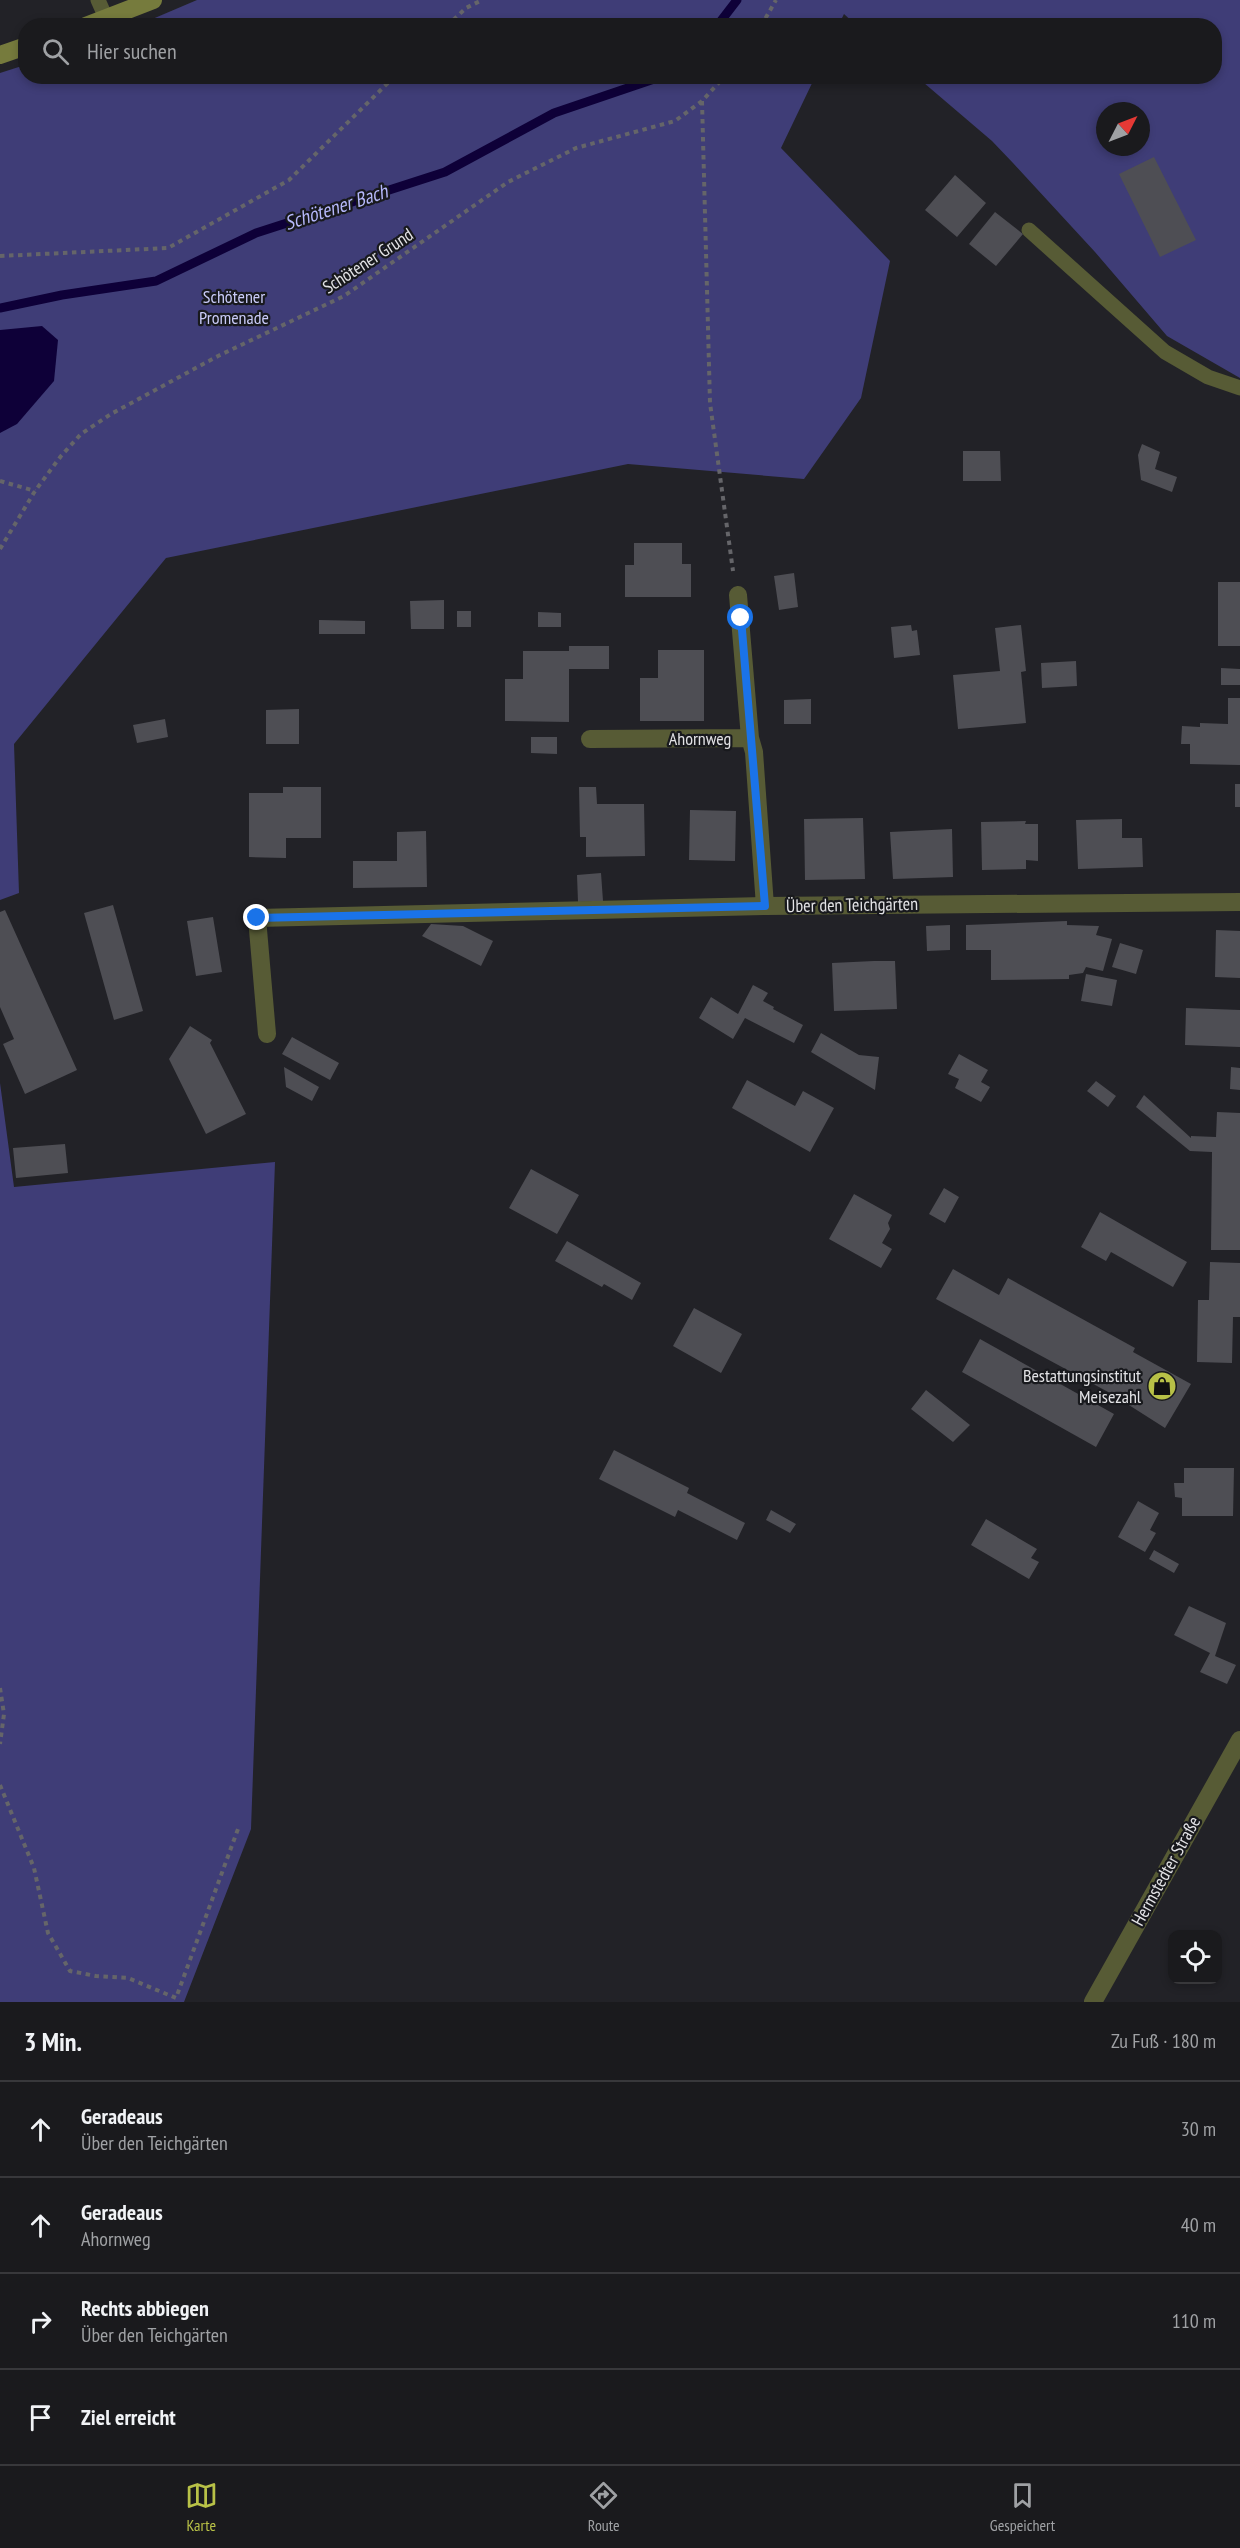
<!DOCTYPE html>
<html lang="de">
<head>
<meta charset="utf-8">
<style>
  :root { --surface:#1a1a1d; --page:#27272a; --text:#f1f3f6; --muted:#9fa1a4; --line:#38383b; --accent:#b8c147 }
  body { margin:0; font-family:"PT Sans Narrow",sans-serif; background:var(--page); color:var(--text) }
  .controls { position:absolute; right:18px; bottom:18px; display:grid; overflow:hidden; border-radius:12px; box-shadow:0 3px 9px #0003 }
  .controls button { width:54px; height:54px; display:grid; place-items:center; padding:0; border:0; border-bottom:2px solid var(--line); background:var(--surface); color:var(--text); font:30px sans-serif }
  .compass { position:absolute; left:1096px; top:102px; width:54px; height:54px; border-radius:50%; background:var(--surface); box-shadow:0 3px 9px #0003; rotate:48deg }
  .stop { position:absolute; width:18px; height:18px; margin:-14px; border:4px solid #1a73e8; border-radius:50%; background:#fff }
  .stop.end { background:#1a73e8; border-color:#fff; box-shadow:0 2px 6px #0008 }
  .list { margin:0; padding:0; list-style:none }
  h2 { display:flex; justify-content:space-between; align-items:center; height:78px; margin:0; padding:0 24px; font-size:26px }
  h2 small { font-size:20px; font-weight:400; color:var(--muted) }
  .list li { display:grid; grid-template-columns:39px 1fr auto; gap:18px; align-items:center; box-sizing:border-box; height:96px; padding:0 24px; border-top:2px solid var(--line) }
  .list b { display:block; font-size:22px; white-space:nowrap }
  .list p { margin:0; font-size:20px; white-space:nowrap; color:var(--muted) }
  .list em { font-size:20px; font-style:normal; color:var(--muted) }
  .icon { flex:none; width:33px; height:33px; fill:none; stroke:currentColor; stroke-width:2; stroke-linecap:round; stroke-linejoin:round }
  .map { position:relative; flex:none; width:1240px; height:2002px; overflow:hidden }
  .search { position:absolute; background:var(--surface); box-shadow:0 3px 9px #0003; left:18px; right:18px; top:18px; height:66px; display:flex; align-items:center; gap:15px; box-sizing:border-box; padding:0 21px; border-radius:24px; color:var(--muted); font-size:22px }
  .sheet { height:462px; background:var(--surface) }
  nav { display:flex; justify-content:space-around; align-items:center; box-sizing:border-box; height:84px; border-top:2px solid var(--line); background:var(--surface); font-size:16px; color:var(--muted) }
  nav a { display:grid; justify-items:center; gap:3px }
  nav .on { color:var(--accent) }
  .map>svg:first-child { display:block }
  .green { fill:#3f3d77; fill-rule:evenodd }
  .water { fill:#0e0038 }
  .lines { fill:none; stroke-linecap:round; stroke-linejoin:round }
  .stream { stroke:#0e0038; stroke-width:9 }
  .building { fill:#4e4e54 }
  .path { stroke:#656569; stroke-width:4; stroke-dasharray:4.5 4.5; stroke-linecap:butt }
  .lane { stroke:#575b35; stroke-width:15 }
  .street { stroke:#575b35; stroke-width:18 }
  .secondary { stroke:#767b3d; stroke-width:18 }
  .route { stroke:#1a73e8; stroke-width:8 }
  .labels { text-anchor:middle; stroke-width:4.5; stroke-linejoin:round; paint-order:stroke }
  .street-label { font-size:18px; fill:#e3e3e6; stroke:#18191d }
  .park-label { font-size:18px; fill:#c9cbf8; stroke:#18191d }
  .poi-label { font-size:18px; fill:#e3e3e6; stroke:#18191d; text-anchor:end }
  .water-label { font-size:20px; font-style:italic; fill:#b6b8fb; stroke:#18191d }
</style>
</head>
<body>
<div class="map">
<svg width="1240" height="2002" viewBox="0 0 1240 2002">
  <rect width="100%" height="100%" fill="#222227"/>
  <path class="green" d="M197,0H1240V378L1167,336L1095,252L1013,163L992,141L917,77L1214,76V26H857L844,14L838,26H136ZM1105,111H1141V147H1105Z
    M25,65L26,76L815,77L781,148L890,261L861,398L804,479L628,464L166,558L14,744L19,893L0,900V73Z
    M0,1083L14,1187L275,1162L251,1829L184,2002H0Z"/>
  <path class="water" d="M42,326L58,340L54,381L17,424L0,433V330Z"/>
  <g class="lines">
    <path class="stream" d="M717,26L737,0
      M0,308L62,295L156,281L256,233L445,172L554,113L663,76"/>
  </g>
  <path class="building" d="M1154,157L1196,240L1160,257L1119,174Z
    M955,175L986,203L957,237L925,210Z
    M995,212L1023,234L996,266L969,244Z
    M1142,444L1160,452L1155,469L1177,477L1172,492L1141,480L1138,455Z
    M963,451H1000L1001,481H963Z
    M634,543H682V564H691V597H625V565H634Z
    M794,573L798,607L779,610L774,576Z
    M1218,582H1240V646H1218Z
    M444,600V629H411L410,601Z
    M457,611H471V627H457Z
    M538,612L561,613V627H538Z
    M319,620L365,621V634H319Z
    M911,625L912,631L917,630L920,655L894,658L891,627Z
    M1021,625L1026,671L1021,672L1026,723L958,729L953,675L1000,671L995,628Z
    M569,646H609V669H569V722L505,721V679H523V651H569Z
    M658,650H704V721H640V678H658Z
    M1076,661L1077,686L1042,688L1041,663Z
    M1221,668L1240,669V685H1221Z
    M1228,698H1240V765L1190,764V744H1181L1182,726L1200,727V723L1228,724Z
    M811,699V724H784V700Z
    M299,709V744H266V710Z
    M165,719L168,737L137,743L133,725Z
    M531,737H557V754L531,753Z
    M1235,784H1240V807H1235Z
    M283,787H321V838H286V858L249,857V793H283Z
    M579,787H596L597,804H644L645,856L586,857V837H580Z
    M690,810L736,811L735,861L689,860Z
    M863,818L865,879L805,880L804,819Z
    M1122,819V838H1142L1143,867L1078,869L1076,820Z
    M1026,821L1025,824H1038V861L1026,860V869L982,870L981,822Z
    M952,829L953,877L893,879L890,832Z
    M426,831L427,887L353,888V861H397V832Z
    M601,873L603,901L578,902L577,875Z
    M113,905L143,1011L114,1020L84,913Z
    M5,910L77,1070L25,1094L3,1044L14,1039L0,1007V912Z
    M213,917L222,972L196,976L187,921Z
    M1067,921V925L1099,926L1096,935L1112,939L1103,971L1086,967L1083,973L1069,975V979L991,980V950H966V925Z
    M431,924L463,926L493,941L481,966L422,936Z
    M950,925V950L927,951L926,926Z
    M1216,930L1240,931V978L1215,977Z
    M1120,943L1143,950L1136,974L1112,967Z
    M874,961H895L897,1009L834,1011L832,963Z
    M1086,974L1117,980L1112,1006L1081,1001Z
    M753,985L768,993L763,1001L774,1007L773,1009L803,1025L794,1043L745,1018L733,1039L699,1018L711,997L738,1014Z
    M1186,1008L1240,1010V1047L1185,1045Z
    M190,1026L212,1040L210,1043L246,1114L206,1134L169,1059Z
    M821,1033L859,1055L879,1057L875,1090L811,1052Z
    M292,1037L339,1063L330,1080L282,1054Z
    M959,1054L988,1070L981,1082L990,1087L981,1102L955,1088L959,1079L948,1074Z
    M284,1067L319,1087L312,1101L286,1087Z
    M1231,1067L1240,1068V1090L1230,1089Z
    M747,1080L795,1106L803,1091L834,1108L810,1152L732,1108Z
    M1096,1081L1116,1096L1108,1107L1087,1091Z
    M1144,1095L1191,1138V1136L1216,1137L1217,1112L1240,1113V1250H1211L1212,1152L1190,1151L1136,1107Z
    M65,1144L68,1173L16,1178L13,1148Z
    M531,1169L579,1195L557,1234L509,1208Z
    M944,1188L959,1197L945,1223L929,1214Z
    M854,1194L892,1215L888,1223L890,1229L882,1243L892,1249L881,1268L829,1239Z
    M1100,1212L1187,1262L1173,1287L1111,1252L1106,1261L1081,1247Z
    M567,1241L641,1283L632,1300L604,1284L602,1287L555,1261Z
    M1210,1262L1240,1263V1317H1233L1232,1363L1197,1362L1198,1300H1209Z
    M953,1269L999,1295L1008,1278L1135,1348L1133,1352L1191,1384L1165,1428L1110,1393L936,1299Z
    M694,1308L742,1334L721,1373L673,1346Z
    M980,1339L1114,1414L1096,1447L962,1372Z
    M926,1390L970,1425L953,1442L911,1409Z
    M614,1450L689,1488L687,1493L745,1523L737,1540L678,1510L675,1517L599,1479Z
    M1184,1468H1234L1233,1516H1182V1498L1175,1497L1174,1483H1184Z
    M1138,1501L1159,1513L1150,1530L1156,1533L1145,1552L1118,1537Z
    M771,1510L796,1524L790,1533L766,1520Z
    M986,1519L1037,1549L1031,1558L1039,1562L1029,1579L971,1545Z
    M1154,1550L1179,1564L1174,1573L1149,1559Z
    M1189,1606L1226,1623L1215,1656L1236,1665L1227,1684L1200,1672L1210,1653L1174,1635Z"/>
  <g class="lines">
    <path class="path" d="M447,26L466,8L482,0
      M761,26L776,0
      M702,101L710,403L733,571
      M0,256L168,248L289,180L395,76
      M0,481L35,491
      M0,549L35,491L61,456L81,434L111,414L218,356L344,296L508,182L576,148L675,121L702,101L725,76
      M0,1688L4,1714L0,1744
      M0,1785L34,1868L48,1933L70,1971L96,1976L128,1978L176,1998L238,1829"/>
    <path class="lane" d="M98,0L106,18
      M1029,230L1165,352L1208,377L1240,388"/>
    <path class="street" d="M738,595L750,738
      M590,739L750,738L754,752L765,906
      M267,1034L257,918L765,906L1240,902
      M1093,2002L1240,1740"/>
    <path class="secondary" d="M86,26L153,0
      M0,55L26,46"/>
  </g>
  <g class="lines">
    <path class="route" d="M257,918L765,906L741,618"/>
  </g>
  <defs>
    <g id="shop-disc" transform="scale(1.5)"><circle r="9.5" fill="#b8c147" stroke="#18191d"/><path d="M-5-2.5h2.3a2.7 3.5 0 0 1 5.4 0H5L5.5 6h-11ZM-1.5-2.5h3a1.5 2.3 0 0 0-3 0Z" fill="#111"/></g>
  </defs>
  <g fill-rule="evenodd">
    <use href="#shop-disc" x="1162" y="1386"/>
  </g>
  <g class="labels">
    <g class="street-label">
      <text transform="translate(368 261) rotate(-33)" y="6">Schötener Grund</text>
      <text x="700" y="745">Ahornweg</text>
      <text transform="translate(852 905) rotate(-1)" y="6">Über den Teichgärten</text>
      <text transform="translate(1166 1871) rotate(-61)" y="6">Hermstedter Straße</text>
    </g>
    <g class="park-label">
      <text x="234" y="303">Schötener<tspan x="234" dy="21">Promenade</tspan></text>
    </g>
    <g class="poi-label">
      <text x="1141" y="1382">Bestattungsinstitut<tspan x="1141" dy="21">Meisezahl</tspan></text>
    </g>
    <g class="water-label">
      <text transform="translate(336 207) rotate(-18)" y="7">Schötener Bach</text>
    </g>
  </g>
</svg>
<div class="controls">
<button><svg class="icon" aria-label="locate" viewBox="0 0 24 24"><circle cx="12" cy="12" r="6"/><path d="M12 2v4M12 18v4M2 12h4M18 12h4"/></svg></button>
</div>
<svg class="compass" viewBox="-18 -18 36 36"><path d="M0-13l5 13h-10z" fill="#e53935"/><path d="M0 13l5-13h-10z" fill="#9fa1a4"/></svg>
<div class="stop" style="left:741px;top:618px"></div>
<div class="stop end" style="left:257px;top:918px"></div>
<div class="search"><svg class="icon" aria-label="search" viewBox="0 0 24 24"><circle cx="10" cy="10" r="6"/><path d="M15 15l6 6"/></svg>Hier suchen</div>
</div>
<section class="sheet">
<h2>3 Min.<small>Zu Fuß · 180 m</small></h2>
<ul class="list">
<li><svg class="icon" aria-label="ahead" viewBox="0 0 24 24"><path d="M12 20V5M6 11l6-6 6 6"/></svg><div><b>Geradeaus</b><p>Über den Teichgärten</p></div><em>30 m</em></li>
<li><svg class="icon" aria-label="ahead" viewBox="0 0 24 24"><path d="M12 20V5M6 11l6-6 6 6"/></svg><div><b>Geradeaus</b><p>Ahornweg</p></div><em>40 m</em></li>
<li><svg class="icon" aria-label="right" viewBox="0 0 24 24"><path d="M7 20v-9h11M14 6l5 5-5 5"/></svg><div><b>Rechts abbiegen</b><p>Über den Teichgärten</p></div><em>110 m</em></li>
<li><svg class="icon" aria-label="arrive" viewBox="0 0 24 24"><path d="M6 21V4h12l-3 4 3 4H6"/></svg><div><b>Ziel erreicht</b></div></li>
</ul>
</section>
<nav>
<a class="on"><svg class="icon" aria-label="map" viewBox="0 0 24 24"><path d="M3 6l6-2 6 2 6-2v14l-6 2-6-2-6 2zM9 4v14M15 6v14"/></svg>Karte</a>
<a><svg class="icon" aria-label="directions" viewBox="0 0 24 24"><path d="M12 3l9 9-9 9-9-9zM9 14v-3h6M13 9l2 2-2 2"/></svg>Route</a>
<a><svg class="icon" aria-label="saved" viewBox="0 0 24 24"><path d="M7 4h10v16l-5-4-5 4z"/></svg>Gespeichert</a>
</nav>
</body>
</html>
